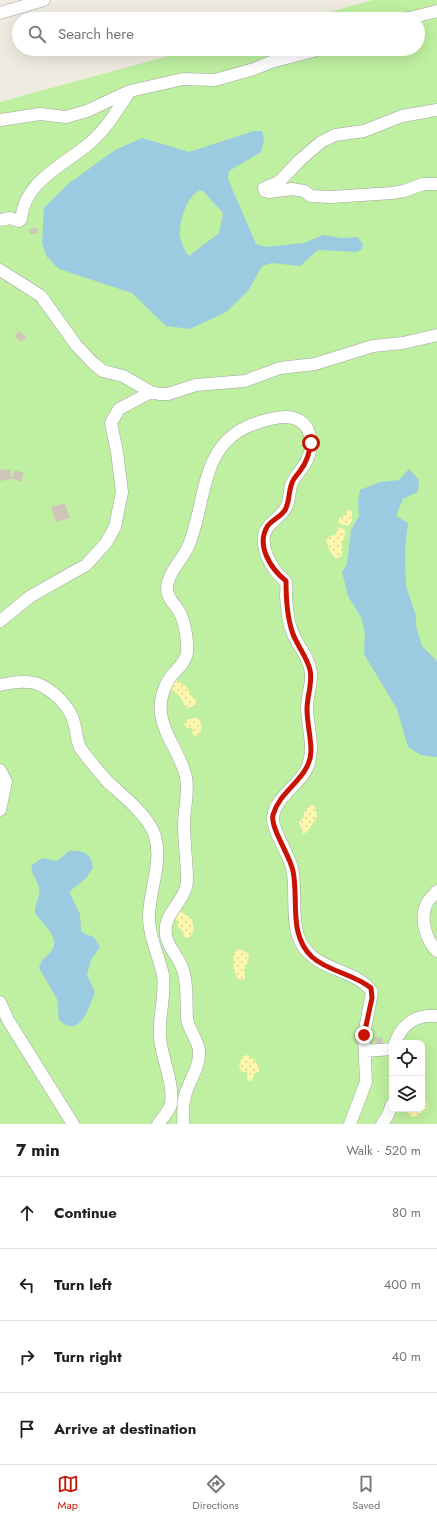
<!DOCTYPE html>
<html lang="en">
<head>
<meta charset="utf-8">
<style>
  :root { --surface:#fff; --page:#f6f6f6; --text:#202124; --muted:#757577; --line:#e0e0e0; --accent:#c81300 }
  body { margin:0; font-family:Jost,sans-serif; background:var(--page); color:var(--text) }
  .controls { position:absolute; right:12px; bottom:12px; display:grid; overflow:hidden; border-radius:8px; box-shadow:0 4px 16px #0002 }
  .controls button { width:36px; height:36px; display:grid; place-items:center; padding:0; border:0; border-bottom:1px solid var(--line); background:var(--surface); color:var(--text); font:20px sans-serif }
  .stop { position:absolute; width:12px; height:12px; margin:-9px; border:3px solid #c81300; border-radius:50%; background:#fff }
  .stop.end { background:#c81300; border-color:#fff; box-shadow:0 1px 4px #0008 }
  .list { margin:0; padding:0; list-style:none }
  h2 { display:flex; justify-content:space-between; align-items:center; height:52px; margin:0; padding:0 16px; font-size:17px }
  h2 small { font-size:13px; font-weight:400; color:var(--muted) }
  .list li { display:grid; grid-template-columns:26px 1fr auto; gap:12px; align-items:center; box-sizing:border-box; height:72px; padding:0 16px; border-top:1px solid var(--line) }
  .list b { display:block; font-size:15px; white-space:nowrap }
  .list em { font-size:13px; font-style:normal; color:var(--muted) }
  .icon { flex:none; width:22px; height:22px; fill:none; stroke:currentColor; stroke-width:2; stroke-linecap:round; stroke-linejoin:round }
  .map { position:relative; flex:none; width:437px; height:1124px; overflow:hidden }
  .search { position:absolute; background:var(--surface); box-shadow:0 4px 16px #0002; left:12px; right:12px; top:12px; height:44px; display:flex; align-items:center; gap:10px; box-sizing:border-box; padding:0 14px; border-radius:22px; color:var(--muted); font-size:15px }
  .sheet { height:340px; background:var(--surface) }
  nav { display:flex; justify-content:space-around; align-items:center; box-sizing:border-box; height:56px; border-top:1px solid var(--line); background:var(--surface); font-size:11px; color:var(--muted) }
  nav a { display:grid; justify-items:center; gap:2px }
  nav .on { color:var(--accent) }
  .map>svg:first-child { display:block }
  .grass { fill:#bfefa0; fill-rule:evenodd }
  .sand { fill:url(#sand-dots) }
  .water { fill:#9bcbe1; fill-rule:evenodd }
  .building { fill:#cfc5b9 }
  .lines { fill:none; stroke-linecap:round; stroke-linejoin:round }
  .minor-casing { stroke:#a3a3a3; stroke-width:13 }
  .minor { stroke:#fff; stroke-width:12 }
  .route { stroke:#c81300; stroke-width:5 }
</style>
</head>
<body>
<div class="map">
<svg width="437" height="1124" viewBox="0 0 437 1124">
  <defs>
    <pattern id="sand-dots" width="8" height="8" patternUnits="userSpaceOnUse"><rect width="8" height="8" fill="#fff6ae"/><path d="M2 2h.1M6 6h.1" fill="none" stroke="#dad295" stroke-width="1.8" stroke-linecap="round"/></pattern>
  </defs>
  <rect width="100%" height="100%" fill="#efebe0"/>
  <path class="grass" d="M373,0H437V1124H0V102L194,49H418V19H304ZM392,1043H422V1109H392Z"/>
  <path class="sand" d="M348,509L352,511V521L348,526L338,523L339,518L344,516Z
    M339,527L345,530C346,536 343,538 342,543C341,551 346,555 336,559L329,550L326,540L330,536L336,535L337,529Z
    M177,680L188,688L190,695L196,700L195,705L188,708L185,707L182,699L172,689V685Z
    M196,717C203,721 203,730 198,735L196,736L193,735L192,728H187L184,725L186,720Z
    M311,804L315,806L317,817L307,832L303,834L299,822L304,817V813Z
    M180,911L192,919L194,931L189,938L184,937L183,931L178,927L176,916Z
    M238,948L249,954L247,964L244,969L245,978L243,980L238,979C233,971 230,956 238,948Z
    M247,1055C253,1058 261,1065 259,1072L255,1073L251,1082L247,1079V1072H242L239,1067L242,1057Z
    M422,1093L428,1107L417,1116L412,1117L408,1114L410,1109H422Z"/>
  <path class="water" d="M254,131H262L264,139L261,152L229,171L228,179L256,244L266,247L304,243L323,235L342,238L358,237L363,245L362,249L357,252L318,250L300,266L272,263L262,266L248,291L226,312L190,329L166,326L132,293L59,269L47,257L42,244L44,208L68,184L115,150L142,138L189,152ZM202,190L223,213L219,233L189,256C185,251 181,243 180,236C179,222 187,193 202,190Z
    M409,469L419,480L418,492L403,499L396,516L408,523L405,550L406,586L416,616V626L422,646L437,661V757L421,755L408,747L397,709L364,654L365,633L361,617L348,596L342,572L347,564L351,530L359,516L358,501L360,490L380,482L399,480Z
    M69,851C84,850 91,853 93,868L86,878L69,892L80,914L81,931L85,934L94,937L100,947L91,960L87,975L95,992C89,1007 80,1040 59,1020L57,999L39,968C42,957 46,958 52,950C61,936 40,923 35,912C35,902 41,897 39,887C37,879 30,874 32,865L42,858L57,861Z"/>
  <path class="building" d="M37,228L38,233L30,234L29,229Z
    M19,331L26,337L21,342L15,336Z
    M10,469L12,479L0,481V470Z
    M15,470L24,473L21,482L12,478Z
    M65,503L70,518L56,522L51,507Z
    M382,1037L383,1046L376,1047L375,1038Z"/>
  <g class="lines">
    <g class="minor-casing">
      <path id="minor" d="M0,13L44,0
        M406,19L437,11
        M437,110L402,116L364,131L335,135L321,142L300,160L279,182L264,188L265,191L269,192L292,189L304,191L311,196L331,197L392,193L404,191L423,184H437
        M0,120L40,114L66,117L87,111L130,91
        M0,220L10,218L19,221L21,219C25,180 65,165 91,142C107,128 118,109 130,91L183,79L215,80L254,69L271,62L321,49
        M0,270L41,296L76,345L93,363L103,371L123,376L151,392L159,394H168L196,385L245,381L280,368L315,364L373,346L403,343L437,335
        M0,621L31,596L86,565L106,543L115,527L122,492L117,452L111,423L119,409L151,392
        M0,685C14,682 31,679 44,687C57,694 71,709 74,723C77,732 76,741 81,749C89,760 99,772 108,782C123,796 149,816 155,836C163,865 148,892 149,920C150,940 159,956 163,975C166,995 158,1018 160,1038C162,1059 174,1083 171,1104C169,1112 163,1117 158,1124
        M0,770L6,782L0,810
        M437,891C434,895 429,899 427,903C419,918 426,940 437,951
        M0,1002L8,1020L73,1124
        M395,1043C402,1024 417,1014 437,1016
        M365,1051L392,1049
        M183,1124C184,1115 182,1105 185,1096C189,1080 200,1068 199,1051C198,1039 189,1031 187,1019C186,1002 188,980 181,965C177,955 167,946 166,935C162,913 187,901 187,880C187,861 184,843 184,825C184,809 189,793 186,777C181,755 164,736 161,714C159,701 164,685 172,675C178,668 185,663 187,653C188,642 185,623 180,613C176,605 167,599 167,589C167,574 182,560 188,547C207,504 198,446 251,425C262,421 273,417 284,417C309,416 316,440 307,460C303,469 295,475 292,483C288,492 291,501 285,509C279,519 267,523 264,535C262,548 269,563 277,573C280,576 284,579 286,583C287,587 286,592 286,596C287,610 288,624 294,636C300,649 310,659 311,673C312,684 307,696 307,707C307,728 316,748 307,768C299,786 275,796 273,818C272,829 289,855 292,868C297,890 291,915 298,936C311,973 354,966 372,992L364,1035L366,1082L350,1124
        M382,1124L388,1115L392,1104"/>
    </g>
    <use href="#minor" class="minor"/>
  </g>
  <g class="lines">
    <path class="route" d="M311,443C309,453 307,462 300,471C297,475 293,479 292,483C288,493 290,501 285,510C281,517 271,520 267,527C256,546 271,569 286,581C286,598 287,618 293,634C298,647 307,657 310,670C313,682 307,696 307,709C307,723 311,737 311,751C310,779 280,789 273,815C270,827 290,856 293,871C299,900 288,934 312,957C329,972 354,974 371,988L372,998L364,1035"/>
  </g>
</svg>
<div class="controls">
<button><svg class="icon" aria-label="locate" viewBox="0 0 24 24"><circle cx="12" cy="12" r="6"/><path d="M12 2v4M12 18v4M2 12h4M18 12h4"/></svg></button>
<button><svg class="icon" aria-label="layers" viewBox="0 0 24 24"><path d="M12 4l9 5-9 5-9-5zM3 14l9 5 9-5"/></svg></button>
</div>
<div class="stop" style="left:311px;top:443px"></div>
<div class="stop end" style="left:364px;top:1035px"></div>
<div class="search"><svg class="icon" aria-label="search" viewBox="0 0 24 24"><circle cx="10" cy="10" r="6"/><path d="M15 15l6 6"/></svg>Search here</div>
</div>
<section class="sheet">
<h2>7 min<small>Walk · 520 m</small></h2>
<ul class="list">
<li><svg class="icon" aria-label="ahead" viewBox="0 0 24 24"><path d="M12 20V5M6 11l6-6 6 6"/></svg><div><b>Continue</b></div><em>80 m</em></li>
<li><svg class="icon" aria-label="left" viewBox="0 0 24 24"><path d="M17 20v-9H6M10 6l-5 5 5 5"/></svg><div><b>Turn left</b></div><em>400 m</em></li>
<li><svg class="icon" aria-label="right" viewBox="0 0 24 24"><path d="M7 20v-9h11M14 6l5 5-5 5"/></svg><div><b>Turn right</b></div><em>40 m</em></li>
<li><svg class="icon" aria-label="arrive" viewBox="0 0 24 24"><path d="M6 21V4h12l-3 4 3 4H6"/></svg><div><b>Arrive at destination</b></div></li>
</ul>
</section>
<nav>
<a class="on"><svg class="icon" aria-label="map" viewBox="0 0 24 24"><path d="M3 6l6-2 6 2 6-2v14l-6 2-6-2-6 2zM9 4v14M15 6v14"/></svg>Map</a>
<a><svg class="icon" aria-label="directions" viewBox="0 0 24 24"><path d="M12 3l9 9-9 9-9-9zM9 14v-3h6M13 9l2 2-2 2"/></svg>Directions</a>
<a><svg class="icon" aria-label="saved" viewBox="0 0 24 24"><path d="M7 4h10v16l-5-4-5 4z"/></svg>Saved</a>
</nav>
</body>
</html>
